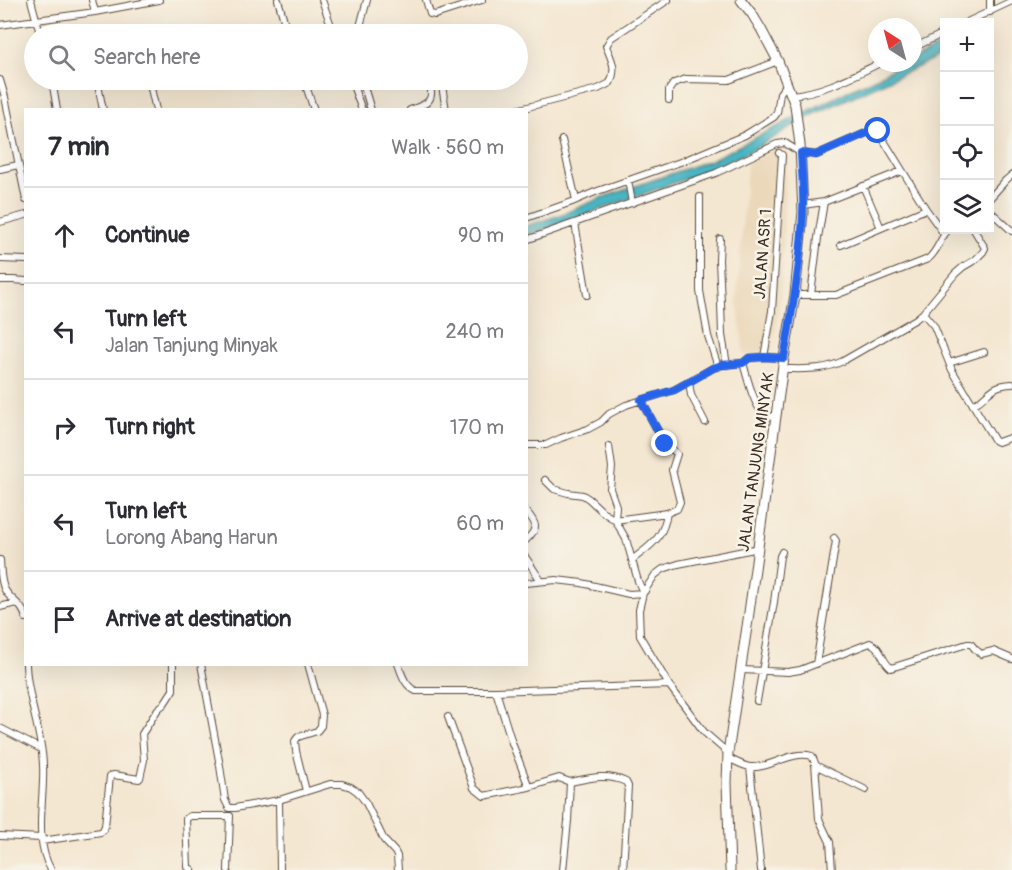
<!DOCTYPE html>
<html lang="en">
<head>
<meta charset="utf-8">
<style>
  :root { --surface:#fff; --page:#f7f7f7; --text:#2b2b33; --muted:#7c7c81; --line:#e1e1e2 }
  body { margin:0; font-family:Pangolin,sans-serif; background:var(--page); color:var(--text) }
  .controls { position:absolute; right:18px; top:18px; display:grid; overflow:hidden; border-radius:0px; box-shadow:0 6px 24px #0002 }
  .controls button { width:54px; height:54px; display:grid; place-items:center; padding:0; border:0; border-bottom:2px solid var(--line); background:var(--surface); color:var(--text); font:30px sans-serif }
  .compass { position:absolute; left:868px; top:18px; width:54px; height:54px; border-radius:50%; background:var(--surface); box-shadow:0 6px 24px #0002; rotate:324deg }
  .stop { position:absolute; width:18px; height:18px; margin:-14px; border:4px solid #2563eb; border-radius:50%; background:#fff }
  .stop.end { background:#2563eb; border-color:#fff; box-shadow:0 2px 6px #0008 }
  .list { margin:0; padding:0; list-style:none }
  h2 { display:flex; justify-content:space-between; align-items:center; height:78px; margin:0; padding:0 24px; font-size:26px }
  h2 small { font-size:20px; font-weight:400; color:var(--muted) }
  .list li { display:grid; grid-template-columns:39px 1fr auto; gap:18px; align-items:center; box-sizing:border-box; height:96px; padding:0 24px; border-top:2px solid var(--line) }
  .list b { display:block; font-size:22px; white-space:nowrap }
  .list p { margin:0; font-size:20px; white-space:nowrap; color:var(--muted) }
  .list em { font-size:20px; font-style:normal; color:var(--muted) }
  .icon { flex:none; width:33px; height:33px; fill:none; stroke:currentColor; stroke-width:2; stroke-linecap:round; stroke-linejoin:round }
  .map { position:relative; flex:none; width:1012px; height:870px; overflow:hidden }
  .search { position:absolute; background:var(--surface); box-shadow:0 6px 24px #0002; left:24px; top:24px; width:504px; height:66px; display:flex; align-items:center; gap:15px; box-sizing:border-box; padding:0 21px; border-radius:33px; color:var(--muted); font-size:22px }
  .panel { position:absolute; background:var(--surface); box-shadow:0 6px 24px #0002; left:24px; top:108px; width:504px; height:558px; border-radius:0px }
  .map>svg:first-child { display:block }
  .built { fill:#ebd8ba }
  .water { fill:#47b5c3; stroke:#417070; stroke-width:1.5 }
  .lines { fill:none; stroke-linecap:round; stroke-linejoin:round }
  .minor-casing { stroke:#574639; stroke-width:8 }
  .secondary-casing { stroke:#574639; stroke-width:11 }
  .minor { stroke:#fff; stroke-width:6 }
  .secondary { stroke:#fff; stroke-width:9 }
  .route { stroke:#2563eb; stroke-width:8 }
  .labels { text-anchor:middle; stroke-width:5; stroke-linejoin:round; paint-order:stroke }
  .street-label { font-size:16px; fill:#3b2a1e; stroke:#f7f3e8 }
</style>
</head>
<body>
<div class="map">
<svg width="1012" height="870" viewBox="0 0 1012 870">
  <rect width="100%" height="100%" fill="#f7f3e8"/>
  <filter id="ink" filterUnits="userSpaceOnUse"><feTurbulence type="fractalNoise" baseFrequency=".0167" numOctaves="2"/><feDisplacementMap in="SourceGraphic" scale="12" xChannelSelector="R" yChannelSelector="G"/><feConvolveMatrix kernelMatrix="1 2 1 2 8 2 1 2 1" color-interpolation-filters="sRGB"/></filter>
  <filter id="wash" filterUnits="userSpaceOnUse"><feTurbulence type="fractalNoise" baseFrequency=".008" numOctaves="4" result="noise"/><feDisplacementMap in="SourceGraphic" scale="24" xChannelSelector="R" yChannelSelector="G"/><feGaussianBlur stdDeviation="1.35" result="paint"/><feColorMatrix in="noise" values="0 0 0 0 0 0 0 0 0 0 0 0 0 0 0 0 0 1.4 0 .05"/><feComposite in="paint" operator="in"/></filter>
  <g filter="url(#wash)">
    <rect width="100%" height="100%" fill="#f4e7d1"/>
    <path class="built" d="M775,149H781L787,152L780,300L771,352L744,356L737,300L747,162Z"/>
    <path class="water" d="M944,44V55L814,114L749,152L707,171L571,220L527,235L526,226L561,215L601,198L711,160L862,84C880,79 894,63 913,63V59Z"/>
  </g>
  <g filter="url(#ink)">
    <g class="lines">
      <g class="minor-casing">
        <path id="minor" d="M31,0L40,34
          M92,0L95,12
          M278,0L288,34
          M322,0L334,34
          M426,0L430,14L435,15L482,0
          M990,12V0
          M967,22L1012,1
          M0,25L95,12L159,0
          M358,34L367,0
          M913,48L944,33
          M0,80L5,97L26,200
          M52,80L57,110
          M97,80L103,110
          M149,80L156,110
          M304,80L314,110
          M351,80L362,110
          M362,80L371,110
          M441,80L446,110
          M151,86L174,80
          M791,95C824,92 851,77 880,63
          M669,100V90L674,83L686,79L729,80L778,61
          M410,110C420,106 432,104 431,92
          M516,110L598,89L610,83C617,68 612,61 606,46L611,38L668,0
          M562,140L576,200
          M0,169L18,165
          M628,180L632,203
          M863,186L881,228
          M700,197V291L708,336L718,367
          M990,198L1006,180L1012,175
          M803,205L824,202L902,171
          M990,211L1012,231
          M526,218L572,202L595,192L683,161L745,135L774,117L777,113L780,93L787,84
          M0,222L26,215
          M575,223L587,295
          M720,239L719,260L721,303L722,335L727,365
          M526,240L716,173L777,144L785,143L801,153L816,155L873,130L878,131L926,209L944,234
          M841,245L926,209
          M0,259L26,260
          M0,280H13L26,281
          M795,295H836L928,259C938,251 940,238 948,230
          M811,295L818,238L824,202
          M923,313L934,326L952,370L995,441L998,442L1012,437
          M764,357L772,311L782,155L779,153
          M743,363C747,376 753,404 763,413C766,416 772,417 776,418
          M949,363L984,352
          M782,369C805,369 822,371 843,361L916,319L923,313L955,274L963,267L975,260L983,252L985,248L974,230
          M689,382L691,395L705,422
          M973,405C991,395 989,385 1012,384
          M526,445H546L561,438L588,429L601,422L609,414L626,405L674,390L713,368L722,365L743,363L749,358L764,357L784,358
          M609,446L612,467L610,489L616,506L615,520
          M545,480L554,489L568,493L583,495L589,499L604,513L615,520L626,539L638,581L641,588L645,591
          M526,511C537,524 539,528 526,540
          M615,520L667,513L677,509L680,502L672,470L677,454L673,450L665,444L641,400
          M526,558L541,581
          M0,560C1,570 0,581 5,590C12,602 22,603 26,618
          M632,560C652,544 663,539 667,513
          M526,583L556,580L582,583L629,594L643,593
          M0,607L16,603
          M26,664C27,699 42,731 43,765C45,799 33,838 51,870
          M201,664L220,766L225,800L229,808H235L279,800L280,870
          M398,664C402,675 405,686 416,691H496L512,743L529,787
          M816,664L836,541L834,538
          M741,670L788,672L800,670L870,643C882,647 881,661 891,668L967,644H971L975,649L981,654L993,651L1012,659
          M496,691L669,685
          M757,701L774,602L780,556L782,552
          M448,717L474,788L484,796L529,787L559,778L570,782
          M0,728L41,749
          M728,753L704,732L669,685L640,636L639,610L643,593L655,575L663,569L678,564L759,548
          M728,758C735,761 743,766 750,767C771,769 790,750 812,756L815,763L819,819L830,842L832,870
          M815,765L866,790
          M750,767L761,870
          M570,782C590,778 607,773 626,782L628,786L623,870
          M306,791L296,751L295,741L298,737L317,731L321,726L322,715L308,664
          M279,800L330,784H342L351,787L358,792L366,803L384,840L395,852L397,856L398,870
          M0,836L42,838
          M42,841L101,832L103,830L105,826L110,776L114,775L139,779L140,778L144,760L142,734L158,709L164,704L173,690V664
          M192,870L188,867L186,819L190,816H230L228,870
          M563,870L568,821L570,782"/>
      </g>
      <g class="secondary-casing">
        <path id="secondary" d="M730,870L727,783L728,753L748,620L784,358L795,295L803,212L800,145L795,105L778,61L761,29L752,14L741,0"/>
      </g>
      <use href="#minor" class="minor"/>
      <use href="#secondary" class="secondary"/>
    </g>
  </g>
  <g class="lines" filter="url(#ink)">
    <path class="route" d="M665,444L641,400L674,390L689,382L713,368L722,365L743,363L749,358L764,357L784,358C792,311 801,263 803,214C804,194 802,174 801,153L816,155L873,130L878,131"/>
  </g>
  <g class="labels">
    <g class="street-label">
      <text transform="translate(762 254) rotate(-86)" y="6">JALAN ASR 1</text>
      <text transform="translate(755 462) rotate(-82)" y="6">JALAN TANJUNG MINYAK</text>
    </g>
  </g>
</svg>
<div class="controls">
<button>+</button>
<button>−</button>
<button><svg class="icon" aria-label="locate" viewBox="0 0 24 24"><circle cx="12" cy="12" r="6"/><path d="M12 2v4M12 18v4M2 12h4M18 12h4"/></svg></button>
<button><svg class="icon" aria-label="layers" viewBox="0 0 24 24"><path d="M12 4l9 5-9 5-9-5zM3 14l9 5 9-5"/></svg></button>
</div>
<svg class="compass" viewBox="-18 -18 36 36"><path d="M0-13l5 13h-10z" fill="#e53935"/><path d="M0 13l5-13h-10z" fill="#7c7c81"/></svg>
<div class="stop" style="left:878px;top:131px"></div>
<div class="stop end" style="left:665px;top:444px"></div>
<div class="search"><svg class="icon" aria-label="search" viewBox="0 0 24 24"><circle cx="10" cy="10" r="6"/><path d="M15 15l6 6"/></svg>Search here</div>
<section class="panel">
<h2>7 min<small>Walk · 560 m</small></h2>
<ul class="list">
<li><svg class="icon" aria-label="ahead" viewBox="0 0 24 24"><path d="M12 20V5M6 11l6-6 6 6"/></svg><div><b>Continue</b></div><em>90 m</em></li>
<li><svg class="icon" aria-label="left" viewBox="0 0 24 24"><path d="M17 20v-9H6M10 6l-5 5 5 5"/></svg><div><b>Turn left</b><p>Jalan Tanjung Minyak</p></div><em>240 m</em></li>
<li><svg class="icon" aria-label="right" viewBox="0 0 24 24"><path d="M7 20v-9h11M14 6l5 5-5 5"/></svg><div><b>Turn right</b></div><em>170 m</em></li>
<li><svg class="icon" aria-label="left" viewBox="0 0 24 24"><path d="M17 20v-9H6M10 6l-5 5 5 5"/></svg><div><b>Turn left</b><p>Lorong Abang Harun</p></div><em>60 m</em></li>
<li><svg class="icon" aria-label="arrive" viewBox="0 0 24 24"><path d="M6 21V4h12l-3 4 3 4H6"/></svg><div><b>Arrive at destination</b></div></li>
</ul>
</section>
</div>
</body>
</html>
